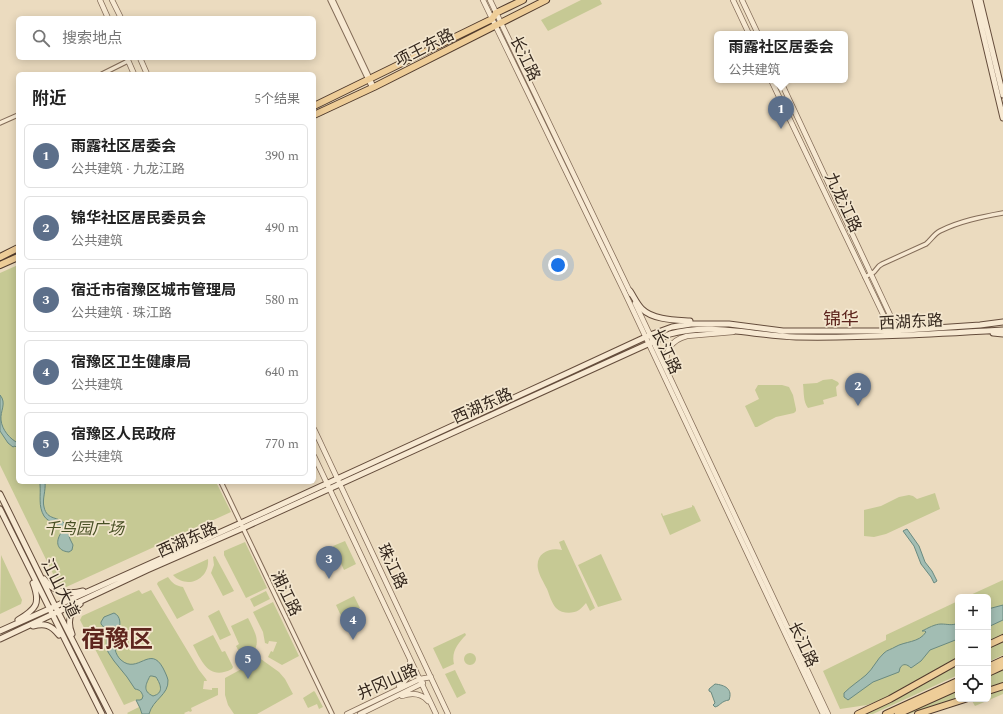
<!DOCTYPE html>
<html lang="zh">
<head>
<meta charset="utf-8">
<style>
  :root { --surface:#fff; --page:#f2f2f2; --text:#222; --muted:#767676; --line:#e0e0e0; --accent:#ea580c }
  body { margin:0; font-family:Spectral,"Noto Sans SC",serif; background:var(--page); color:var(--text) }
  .controls { position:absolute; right:12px; bottom:12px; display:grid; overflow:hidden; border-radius:6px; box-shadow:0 2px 10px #0003 }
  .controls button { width:36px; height:36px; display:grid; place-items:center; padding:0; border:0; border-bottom:1px solid var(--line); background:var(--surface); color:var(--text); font:20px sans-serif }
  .you { position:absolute; left:558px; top:265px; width:14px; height:14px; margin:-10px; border:3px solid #fff; border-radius:50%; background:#1a73e8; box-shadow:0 0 0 6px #1a73e833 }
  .badge { display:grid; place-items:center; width:26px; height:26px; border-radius:50%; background:var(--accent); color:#fff; font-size:13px; font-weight:700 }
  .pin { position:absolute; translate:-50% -33px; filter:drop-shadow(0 1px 2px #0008) }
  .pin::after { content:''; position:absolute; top:21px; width:14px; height:12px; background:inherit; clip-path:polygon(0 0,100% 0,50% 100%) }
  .popup { position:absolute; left:714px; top:31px; width:134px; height:52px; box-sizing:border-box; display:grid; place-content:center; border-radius:6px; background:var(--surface); filter:drop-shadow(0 1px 3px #0005); font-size:13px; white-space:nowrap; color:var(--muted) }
  .popup b { font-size:15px; color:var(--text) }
  .popup::after { content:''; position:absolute; left:50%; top:100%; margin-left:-8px; border:8px solid transparent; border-top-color:var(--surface) }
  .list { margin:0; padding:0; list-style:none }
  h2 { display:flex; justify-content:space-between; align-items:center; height:52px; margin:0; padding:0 16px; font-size:17px }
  h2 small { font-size:13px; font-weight:400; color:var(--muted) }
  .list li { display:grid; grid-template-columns:26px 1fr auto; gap:12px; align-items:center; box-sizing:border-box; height:64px; margin:0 8px 8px; padding:0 8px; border:1px solid var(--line); border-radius:6px }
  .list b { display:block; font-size:15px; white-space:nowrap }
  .list p { margin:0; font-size:13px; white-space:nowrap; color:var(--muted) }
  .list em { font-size:13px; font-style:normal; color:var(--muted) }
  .icon { flex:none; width:22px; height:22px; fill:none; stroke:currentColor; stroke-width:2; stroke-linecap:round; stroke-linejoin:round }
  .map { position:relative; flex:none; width:1003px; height:714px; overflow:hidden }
  .search { position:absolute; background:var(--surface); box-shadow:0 2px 10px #0003; left:16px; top:16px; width:300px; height:44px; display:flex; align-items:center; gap:10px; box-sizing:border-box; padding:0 14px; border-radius:6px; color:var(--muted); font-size:15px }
  .panel { position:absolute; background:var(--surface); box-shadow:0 2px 10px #0003; left:16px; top:72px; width:300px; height:412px; border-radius:6px }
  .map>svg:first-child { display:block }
  .green { fill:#c6c994 }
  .water { fill:#a2bdb3; stroke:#6a8a80; fill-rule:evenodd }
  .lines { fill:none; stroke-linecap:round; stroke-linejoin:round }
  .minor-casing { stroke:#836c58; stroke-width:5.5 }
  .tertiary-casing { stroke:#836c58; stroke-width:6 }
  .secondary-casing { stroke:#654d3c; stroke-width:7 }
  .primary-casing { stroke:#513b2d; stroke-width:8 }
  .minor { stroke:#f7e9d2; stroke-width:3.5 }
  .tertiary { stroke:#f7e9d2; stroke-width:4.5 }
  .secondary { stroke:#f7e9d2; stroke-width:5 }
  .primary { stroke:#eecd98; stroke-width:6 }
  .labels { text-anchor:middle; stroke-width:3.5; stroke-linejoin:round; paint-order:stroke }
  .street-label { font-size:16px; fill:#33261c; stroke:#f3e6ce }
  .park-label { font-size:16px; font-style:italic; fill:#474f24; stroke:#f3e6ce }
  .quarter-label { font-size:18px; fill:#5e261e; stroke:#f3e6ce }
  .town-label { font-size:24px; font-weight:bold; fill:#5e261e; stroke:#f3e6ce }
</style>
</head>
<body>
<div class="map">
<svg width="1003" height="714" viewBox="0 0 1003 714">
  <rect width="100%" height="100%" fill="#ebdbbf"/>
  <path class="green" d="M581,0H600L602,4L548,31L541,20Z
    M18,265V482H216L231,512L64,588L58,584L0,465V273Z
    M832,379L838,382L839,384L836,387L837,396L823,400L824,404L808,408C803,402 804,392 803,384L817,383L823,380Z
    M758,385H782L789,387L793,395L796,409V411L794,413L776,417L757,427H755L745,406L759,399L755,390Z
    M935,493L940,509L886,534L874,537L864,536V510L881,506L899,497L909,495L913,496L917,499Z
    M692,505L694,506L701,521L670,535L661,514L662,513L663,516L692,507Z
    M564,540L595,608L590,611L586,603C584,605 582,608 579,610C573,614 562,614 556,608C552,604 549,594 547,589C544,583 539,575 538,569C535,553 550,547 562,550L559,542Z
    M345,541L356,564L344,570L333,546Z
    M245,542L267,588L246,598L224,555V551Z
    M601,554L622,600L598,607L578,565Z
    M1,555L22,600L21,604L0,614Z
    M215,556L234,591L223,596L211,573L214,565L213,557Z
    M208,559C210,579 187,590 173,575Z
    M168,577C172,583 176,586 183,587L194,610L177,619L157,584L158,582Z
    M1003,580V635L988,642V597H966Z
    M139,590L142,594L151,590L199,670L206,679L207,681H204L203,689L212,690V688H218V695L191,708L192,711L190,712L189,711L184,713L185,714H128L127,713L139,707L136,700L124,705L80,620L82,616Z
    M266,591L270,599L254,607L250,599Z
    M354,596L360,608L342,618L336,605Z
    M958,601V659L891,696L867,705L840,709L823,671L886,640V635Z
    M273,602L299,656L282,665L268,657L271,651L273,652L277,642L269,641L268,644L265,643L263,632L253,612Z
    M219,610L231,635L220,640L208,616Z
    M248,618C257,636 263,645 246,661H244L236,646L239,644L231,626Z
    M465,633L466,635C458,643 451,652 454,664L443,669L433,648Z
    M213,635L222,652L225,651L233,667L232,669C209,681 202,662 193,645Z
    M1003,641V655L988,662V647Z
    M464 659a6 6 0 1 1 12 0a6 6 0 1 1-12 0Z
    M258,657L279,672L285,679L293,694L257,714H234L228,705L225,695V678L249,665L255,659Z
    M958,664V675L873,714H863L893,701Z
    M1003,669V684L988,689V676Z
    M455,670L466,693L457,698L445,674Z
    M958,689V698L909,714H902Z
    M1003,689V694L975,706L972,701L976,699H988V695Z
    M314,691L315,692L323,707L319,709L317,704L308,708L303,698Z"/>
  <path class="water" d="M0,395C7,403 0,411 1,420C2,430 10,439 18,443V449L15,446L13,447L8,443L0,431Z
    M39,482H45C46,491 42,499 44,507C47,521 59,516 65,524C68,528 68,535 70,539C71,541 72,543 73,545L72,550L69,552C57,551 55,542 61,533C62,523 49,524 44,516C38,506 41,496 40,484Z
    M907,529L919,546L925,562L932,571L937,581L934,583L931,577L921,564L914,546L903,531Z
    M1003,605V620L988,627V609Z
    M114,613C121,616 121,625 118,632C116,636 116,632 115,637C113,644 115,655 121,660C138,675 150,644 163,668C165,672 167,676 168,680C169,695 153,699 149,714H142L140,708L136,700H140L142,699L143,696C141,691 140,690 135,689L127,677L114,661L108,652L107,647V631L101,624V622L104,617ZM150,676H152L156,677C161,685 164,693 153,696C142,691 146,684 150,676Z
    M958,623V639L930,650L921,661L911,668C907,664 903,663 900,668L899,672L873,682L848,700L844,697V693C851,686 859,681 866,675C873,669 877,659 884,653C887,650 892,649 895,647C905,641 919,643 926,632L925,631H922C928,628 935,624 941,624C948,624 952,626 958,623Z
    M715,684C725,685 733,689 729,700C721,701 720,706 715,707L713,705L715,703L711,692L709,691V689Z"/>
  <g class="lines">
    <g class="minor-casing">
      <path id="minor" d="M330,0L372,88
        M333,0L374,87
        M102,74L128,61
        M0,123L18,115
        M865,277L874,272L879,266L882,264L926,244C931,240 934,234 940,231C960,221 981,217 1003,213
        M221,482L332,714"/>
    </g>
    <g class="tertiary-casing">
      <path id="tertiary" d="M100,0L108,18
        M112,0L121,18
        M483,0L623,289L823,714
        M490,0L631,294
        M733,0L749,34
        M742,0L758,34
        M127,58L134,74
        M140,58L147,74
        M771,80L892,333
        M780,80L899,334
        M635,303L828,714
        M668,368C663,352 671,340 687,336L733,332
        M314,429L448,714
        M314,456L436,714
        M399,686C408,680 412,673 410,662
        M402,696C411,693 421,693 428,701
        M347,714L420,679L431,677
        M360,714L423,683"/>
    </g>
    <g class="secondary-casing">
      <path id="secondary" d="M975,0L1003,118
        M980,0L1003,95
        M630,291C634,297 637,304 642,309C653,320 676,320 690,321
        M993,333L1003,334
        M0,494L55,606L110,714
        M0,509L102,714
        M44,579C53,592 68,595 83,591
        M18,620C36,609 41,604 33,583
        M33,626C45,623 51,625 59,635
        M0,631L241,523L568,373L650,335L672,327L691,324H729L783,331H891L980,325L1003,322
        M72,634C67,622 70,611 80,604
        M0,639L147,570L243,528L670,334C711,322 755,336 796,337C865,338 934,334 1003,330"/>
    </g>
    <g class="primary-casing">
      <path id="primary" d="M314,106L492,19L496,13L523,0
        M314,115L374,87L546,0
        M0,257L18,248
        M0,265L18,257
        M988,645L1003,638
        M988,667L1003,660
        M988,673L1003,666
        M988,691L1003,686
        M858,714L890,699L958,661
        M886,714L958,681
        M898,714L958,687
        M918,714L965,699"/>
    </g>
    <use href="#minor" class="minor"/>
    <use href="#tertiary" class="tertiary"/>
    <use href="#secondary" class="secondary"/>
    <use href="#primary" class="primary"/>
  </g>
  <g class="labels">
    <g class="street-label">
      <text transform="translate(424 47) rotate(-27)" y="6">项王东路</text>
      <text transform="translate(526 58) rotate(64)" y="6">长江路</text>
      <text transform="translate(844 202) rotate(65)" y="6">九龙江路</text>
      <text transform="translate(911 321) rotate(-3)" y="6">西湖东路</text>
      <text transform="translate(667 351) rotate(65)" y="6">长江路</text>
      <text transform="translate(482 405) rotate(-24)" y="6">西湖东路</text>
      <text transform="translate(187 539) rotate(-24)" y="6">西湖东路</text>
      <text transform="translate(393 566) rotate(65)" y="6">珠江路</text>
      <text transform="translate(61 588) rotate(63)" y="6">江山大道</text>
      <text transform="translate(287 593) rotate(64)" y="6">湘江路</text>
      <text transform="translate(804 644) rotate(65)" y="6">长江路</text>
      <text transform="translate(387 681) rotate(-24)" y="6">井冈山路</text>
    </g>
    <g class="park-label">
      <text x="84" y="534">千鸟园广场</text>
    </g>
    <g class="quarter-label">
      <text x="841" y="325">锦华</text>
    </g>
    <g class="town-label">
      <text x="117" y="647">宿豫区</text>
    </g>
  </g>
</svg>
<div class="controls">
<button>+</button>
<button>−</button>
<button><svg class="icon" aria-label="locate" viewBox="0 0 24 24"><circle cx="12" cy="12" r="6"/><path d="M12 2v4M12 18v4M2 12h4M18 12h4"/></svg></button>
</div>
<div class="you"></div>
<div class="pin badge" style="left:781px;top:129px;background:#5c6f8a">1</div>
<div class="popup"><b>雨露社区居委会</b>公共建筑</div>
<div class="pin badge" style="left:858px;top:406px;background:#5c6f8a">2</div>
<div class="pin badge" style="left:329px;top:579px;background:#5c6f8a">3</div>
<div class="pin badge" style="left:353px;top:640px;background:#5c6f8a">4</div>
<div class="pin badge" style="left:248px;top:679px;background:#5c6f8a">5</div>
<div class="search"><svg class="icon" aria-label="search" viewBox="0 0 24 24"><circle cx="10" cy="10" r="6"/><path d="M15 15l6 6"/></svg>搜索地点</div>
<section class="panel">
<h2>附近<small>5个结果</small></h2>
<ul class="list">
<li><span class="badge" style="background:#5c6f8a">1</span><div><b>雨露社区居委会</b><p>公共建筑 · 九龙江路</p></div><em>390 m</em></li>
<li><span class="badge" style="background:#5c6f8a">2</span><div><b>锦华社区居民委员会</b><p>公共建筑</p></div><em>490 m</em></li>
<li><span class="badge" style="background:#5c6f8a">3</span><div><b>宿迁市宿豫区城市管理局</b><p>公共建筑 · 珠江路</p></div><em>580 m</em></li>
<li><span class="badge" style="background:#5c6f8a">4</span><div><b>宿豫区卫生健康局</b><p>公共建筑</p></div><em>640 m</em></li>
<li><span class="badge" style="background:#5c6f8a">5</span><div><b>宿豫区人民政府</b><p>公共建筑</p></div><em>770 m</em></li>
</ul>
</section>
</div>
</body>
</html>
